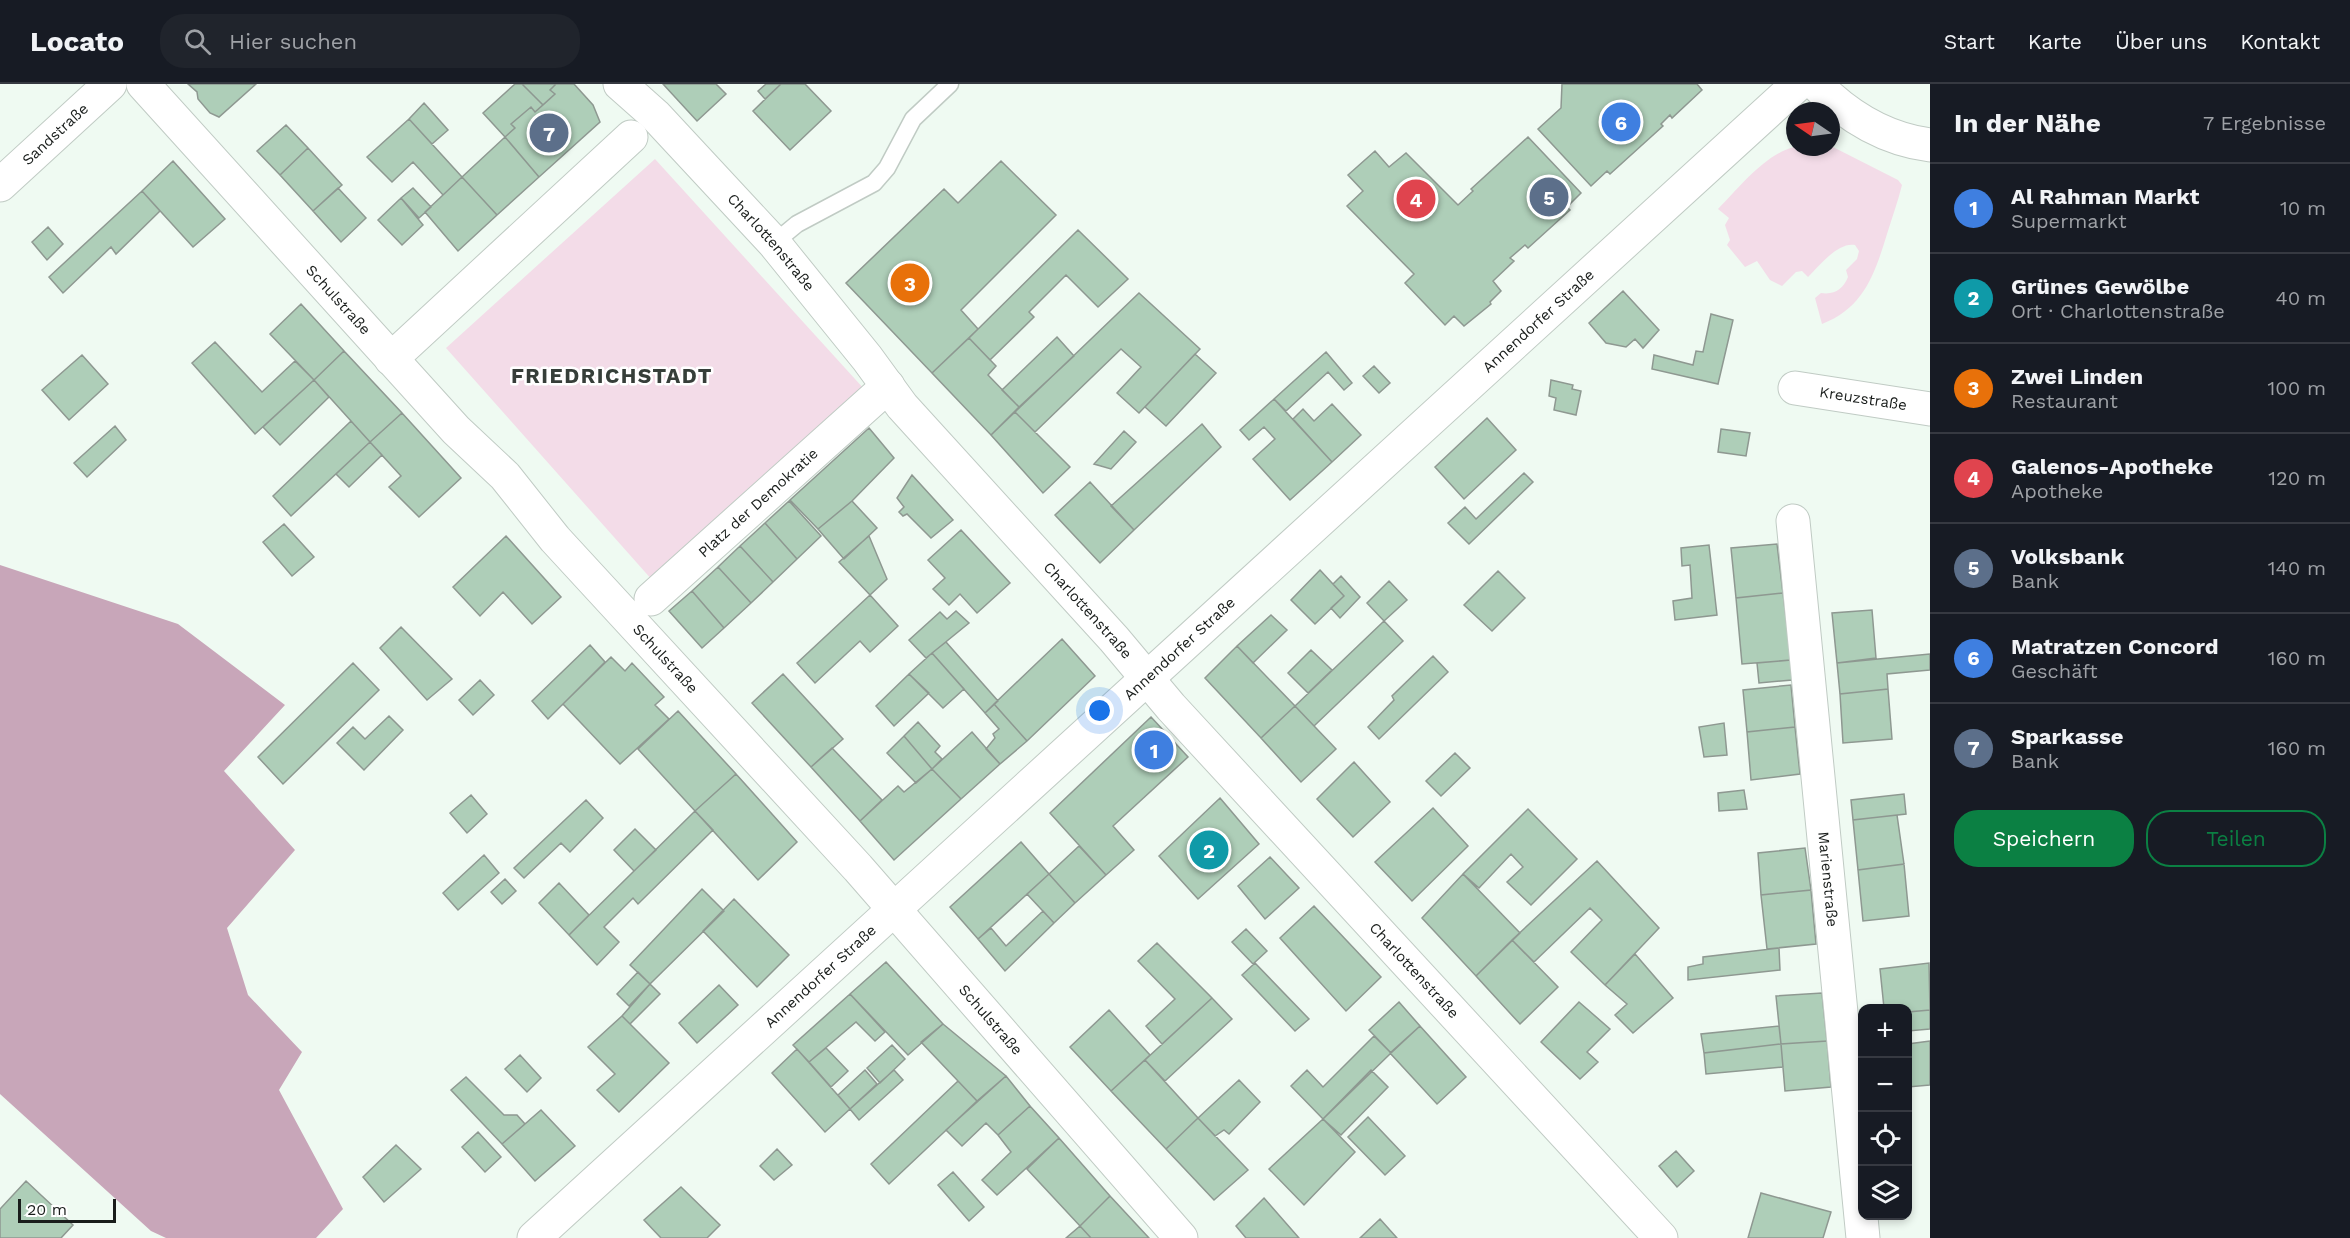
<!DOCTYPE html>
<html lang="de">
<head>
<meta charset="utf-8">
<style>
  :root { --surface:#171b24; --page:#20242c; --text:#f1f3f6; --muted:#9ea1a6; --line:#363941; --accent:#0b8043 }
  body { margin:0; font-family:"Work Sans",sans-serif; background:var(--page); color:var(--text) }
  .controls { position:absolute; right:18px; bottom:18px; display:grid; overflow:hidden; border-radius:12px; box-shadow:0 3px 9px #0003 }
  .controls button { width:54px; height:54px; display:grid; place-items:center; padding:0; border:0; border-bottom:2px solid var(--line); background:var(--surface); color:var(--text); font:30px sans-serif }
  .compass { position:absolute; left:1786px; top:18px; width:54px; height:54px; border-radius:50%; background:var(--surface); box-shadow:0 3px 9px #0003; rotate:283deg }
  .scale { position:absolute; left:18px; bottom:15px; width:98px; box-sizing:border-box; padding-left:6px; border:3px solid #191d1b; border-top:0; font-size:16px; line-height:21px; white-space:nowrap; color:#191d1b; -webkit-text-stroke:4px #fff; paint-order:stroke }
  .you { position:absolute; left:1100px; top:627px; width:21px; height:21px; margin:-15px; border:4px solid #fff; border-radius:50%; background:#1a73e8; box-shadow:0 0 0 9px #1a73e833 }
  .badge { display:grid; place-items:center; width:39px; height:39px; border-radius:50%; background:var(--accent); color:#fff; font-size:20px; font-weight:700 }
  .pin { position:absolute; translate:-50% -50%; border:3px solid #fff; box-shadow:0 2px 6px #0006 }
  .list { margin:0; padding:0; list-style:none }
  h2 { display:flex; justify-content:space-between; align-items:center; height:78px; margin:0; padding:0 24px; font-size:26px }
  h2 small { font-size:20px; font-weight:400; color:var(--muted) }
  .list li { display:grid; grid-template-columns:39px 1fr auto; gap:18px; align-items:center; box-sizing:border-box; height:90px; padding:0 24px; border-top:2px solid var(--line) }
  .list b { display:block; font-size:22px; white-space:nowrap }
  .list p { margin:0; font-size:20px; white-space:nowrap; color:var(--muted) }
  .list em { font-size:20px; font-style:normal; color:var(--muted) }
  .actions { display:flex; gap:12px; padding:18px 24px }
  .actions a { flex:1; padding:14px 0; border:2px solid var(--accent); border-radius:24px; text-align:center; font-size:21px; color:var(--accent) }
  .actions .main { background:var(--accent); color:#fff }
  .icon { flex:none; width:33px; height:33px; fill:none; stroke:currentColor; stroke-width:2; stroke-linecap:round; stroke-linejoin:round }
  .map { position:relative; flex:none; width:1930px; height:1154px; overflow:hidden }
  header { display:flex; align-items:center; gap:36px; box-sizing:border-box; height:84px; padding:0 30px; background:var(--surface); border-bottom:2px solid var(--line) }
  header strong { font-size:28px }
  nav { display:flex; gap:33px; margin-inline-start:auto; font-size:21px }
  .search { width:420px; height:54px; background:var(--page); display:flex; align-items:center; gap:15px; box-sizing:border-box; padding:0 21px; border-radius:24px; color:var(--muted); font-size:22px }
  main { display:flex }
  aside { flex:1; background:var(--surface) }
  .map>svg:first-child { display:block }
  .green { fill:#f3dce8 }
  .forest { fill:#c8a6b9 }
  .building { fill:#aeceb8; stroke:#8e9891; stroke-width:1.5 }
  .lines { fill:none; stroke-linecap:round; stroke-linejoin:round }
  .service-casing { stroke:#c0cbc4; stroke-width:19 }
  .minor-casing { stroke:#c0cbc4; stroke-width:35 }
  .tertiary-casing { stroke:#c0cbc4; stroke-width:35 }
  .secondary-casing { stroke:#c0cbc4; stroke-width:35 }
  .service { stroke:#fff; stroke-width:16 }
  .minor { stroke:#fff; stroke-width:33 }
  .tertiary { stroke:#fff; stroke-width:33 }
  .secondary { stroke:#fff; stroke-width:33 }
  .labels { text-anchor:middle; stroke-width:5; stroke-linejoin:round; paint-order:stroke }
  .street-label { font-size:15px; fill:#191d1b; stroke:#fff }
  .district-label { font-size:21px; font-weight:bold; letter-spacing:1.5px; fill:#363e39; stroke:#fff }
</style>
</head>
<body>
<header>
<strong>Locato</strong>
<div class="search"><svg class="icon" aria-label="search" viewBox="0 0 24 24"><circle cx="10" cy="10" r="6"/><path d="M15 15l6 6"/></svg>Hier suchen</div>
<nav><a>Start</a><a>Karte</a><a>Über uns</a><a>Kontakt</a></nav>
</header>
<main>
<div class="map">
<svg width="1930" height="1154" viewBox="0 0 1930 1154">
  <rect width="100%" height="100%" fill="#effaf2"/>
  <path class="green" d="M1831,62L1898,96L1902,101C1898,117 1892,134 1887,150C1875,189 1864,224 1822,240L1815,214L1821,209C1835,211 1843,205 1848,193L1846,186L1857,175L1859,167L1855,161C1838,158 1820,181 1808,193L1802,187L1796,188L1782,202L1770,196L1757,177L1745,183L1727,161L1730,156L1725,141L1729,134L1718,125C1739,104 1764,71 1794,63C1805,61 1820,64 1831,62Z
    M655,75L865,306L653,497L446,264Z"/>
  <path class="forest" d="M0,481L178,540L285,621L224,687L295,766L227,844L248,911L302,968L279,1006L343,1125L316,1154H166L151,1147L0,1010Z"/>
  <path class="building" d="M188,0H256L219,33L210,29L198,15L197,8Z
    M515,0H522L543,21L535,28L531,23L511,40L515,44L505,53L483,29Z
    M522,0H556L550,6L555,10L543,21Z
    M556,0H574L593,21L600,38L539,93L505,53L515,44L511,40L531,23L535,28L555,10L550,6Z
    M663,0H716L726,10L697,37Z
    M766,0H781L765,15L758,7Z
    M781,0H805L831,27L790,66L753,27Z
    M1562,0H1697L1702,6L1672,34L1670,31L1661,40L1663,42L1610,90L1607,87L1591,102L1538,45L1561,24Z
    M424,19L448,46L432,60L409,35Z
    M409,35L462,93L443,111L413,78L392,98L367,73Z
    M286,41L308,64L280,91L257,67Z
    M505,53L539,93L497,131L462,93Z
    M1528,53L1581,109L1567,123L1570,126L1528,164L1525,161L1510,174L1514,177L1493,197L1501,207L1490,218L1491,220L1464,242L1454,232L1445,241L1405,199L1414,190L1347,122L1363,107L1348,91L1375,67L1389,83L1406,69L1458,121L1473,107L1471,105Z
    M308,64L342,101L313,127L280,91Z
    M173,77L225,135L193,163L142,107Z
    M1001,77L1056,131L961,226L978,245L932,289L846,199L944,105L958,119Z
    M462,93L497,131L458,167L425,128Z
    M338,104L366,134L341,158L313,127Z
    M413,104L431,123L419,134L401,114Z
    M142,107L160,127L116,170L111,163L63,209L49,193Z
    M401,114L423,141L402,161L378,136Z
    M48,143L63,160L47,176L32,158Z
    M1078,146L1128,195L1098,223L1066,191L1029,228L1034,233L990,276L969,254Z
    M1623,207L1659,246L1643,264L1635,255L1626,263L1606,259L1589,239Z
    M1139,209L1200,265L1139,329L1117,309L1141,283L1121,265L1035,348L1015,328Z
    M301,220L344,267L314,296L270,250Z
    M1711,230L1733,236L1718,300L1652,285L1654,271L1693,281L1696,267L1703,268Z
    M1057,253L1074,272L1019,323L1002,306Z
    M969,254L996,282L988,291L1019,323L991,351L932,289Z
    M215,258L262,308L295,277L314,296L255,350L192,279Z
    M344,267L402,329L370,358L314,296Z
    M1326,268L1352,299L1344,306L1328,288L1286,327L1274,315Z
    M1195,270L1216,289L1166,342L1145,323Z
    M82,271L108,300L69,336L42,306Z
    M1374,282L1390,299L1379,309L1363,292Z
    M314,296L329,313L280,361L263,343Z
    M1551,296L1573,301L1572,305L1581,307L1576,331L1554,326L1556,314L1549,312Z
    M1274,315L1332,378L1290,416L1253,375L1275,355L1264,343L1249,356L1240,346Z
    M1332,320L1361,351L1332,378L1293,335L1303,325L1314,337Z
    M1015,328L1070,383L1043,409L991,351Z
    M402,329L461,394L419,433L389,403L401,392L370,358Z
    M1487,334L1516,366L1464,415L1435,383Z
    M351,337L370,358L291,432L273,412Z
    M1202,340L1221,363L1134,446L1111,422Z
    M115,342L126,356L87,393L74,379Z
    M869,344L894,374L852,417L818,445L790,416Z
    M1721,345L1750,349L1746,372L1718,368Z
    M1124,347L1136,358L1111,385L1094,380Z
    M370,358L382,371L349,403L336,390Z
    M1524,389L1533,398L1469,460L1448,439L1465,423L1476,435Z
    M912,391L953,436L931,454L907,430L903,432L899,428L904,423L897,414Z
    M1090,398L1134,446L1100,479L1055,431Z
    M789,417L821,452L797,475L765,439Z
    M852,417L877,444L844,475L818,445Z
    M765,439L797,475L773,498L740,462Z
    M284,440L314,473L292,492L263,458Z
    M961,446L1010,499L977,529L960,510L949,521L933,505L945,494L928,476Z
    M506,452L561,513L532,540L503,508L480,532L453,503Z
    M869,452L887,495L870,511L839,478Z
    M1777,460L1783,509L1736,514L1731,464Z
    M1709,461L1717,531L1675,536L1673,517L1692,514L1690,481L1682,482L1681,464Z
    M740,462L773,498L751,519L718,483Z
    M718,483L751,519L724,544L692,507Z
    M1320,486L1344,512L1315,540L1291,516Z
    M1498,487L1525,514L1492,547L1464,521Z
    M1341,492L1360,513L1340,534L1331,524L1344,512L1333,500Z
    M1389,497L1407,516L1384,537L1367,519Z
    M692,507L724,544L702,564L669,527Z
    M1783,509L1791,576L1742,580L1736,514Z
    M870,511L898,542L870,568L860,557L815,599L797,579Z
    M1872,526L1876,574L1837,579L1832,529Z
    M956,527L969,539L926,574L909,556L940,528L947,535Z
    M1271,531L1287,546L1253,579L1237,562Z
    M1384,537L1403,557L1314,642L1295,622Z
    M401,543L452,595L427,616L380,564Z
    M1062,555L1095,592L1027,657L994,620Z
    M946,558L998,617L985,629L932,569Z
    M590,561L605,578L548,635L532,617Z
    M1237,562L1295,622L1261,654L1205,594Z
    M1311,566L1332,586L1308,609L1288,589Z
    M932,569L964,605L943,624L909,590Z
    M1930,570V586L1887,590L1888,605L1840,610L1837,579Z
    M1433,572L1448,588L1379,655L1368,643L1394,616L1392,612Z
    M611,573L625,587L632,579L664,613L655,621L669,635L620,680L563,620Z
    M1791,576L1792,596L1759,599L1757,579Z
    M353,579L379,606L283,700L258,673Z
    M783,590L843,655L811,683L752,619Z
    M909,590L929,609L894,642L876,622Z
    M480,596L494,611L473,631L459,616Z
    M1791,601L1795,643L1747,648L1743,606Z
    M1888,605L1892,655L1843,659L1840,610Z
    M994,620L1027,657L1000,680L986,665L995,654L993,650L999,645L985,629Z
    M1295,622L1336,665L1301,698L1261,654Z
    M678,627L736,690L695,727L638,665Z
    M389,632L403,646L364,686L337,659L353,643L365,655Z
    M1151,633L1188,673L1113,742L1134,766L1106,791L1050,729Z
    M918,638L940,662L935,668L942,675L932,685L904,652Z
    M1724,639L1727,671L1704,673L1699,643Z
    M1795,643L1800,690L1751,696L1747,648Z
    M972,648L1000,680L961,715L932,685Z
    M904,652L932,685L916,699L887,669Z
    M832,664L882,716L860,737L811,683Z
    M1455,669L1470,684L1441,712L1426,697Z
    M1354,678L1390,718L1353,753L1317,715Z
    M932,685L961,715L894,776L860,737L898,702L904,708Z
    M736,690L797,758L758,796L695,727Z
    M1744,706L1747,725L1719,727L1718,709Z
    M1904,710L1906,730L1853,736L1851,716Z
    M471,711L487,730L467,749L450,729Z
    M1220,714L1259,760L1198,815L1159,772Z
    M586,716L603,734L570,768L561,759L524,794L514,784Z
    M1433,724L1468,762L1412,817L1375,778Z
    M1528,725L1577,775L1531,821L1507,798L1523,783L1511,770L1479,804L1463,790Z
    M695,727L713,746L638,820L633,814L604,843L619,858L597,881L569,851Z
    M1897,731L1904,780L1858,786L1853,736Z
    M635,745L656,766L634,787L614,766Z
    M1021,758L1049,790L978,855L950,823Z
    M1079,762L1106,791L1075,819L1049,790Z
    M1805,764L1811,806L1761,811L1758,769Z
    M484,771L499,789L458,826L443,809Z
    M1270,773L1299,804L1265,835L1238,802Z
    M1597,777L1659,844L1605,901L1571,868L1602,836L1590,824L1534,878L1512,856Z
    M1904,780L1909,832L1863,837L1858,786Z
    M1049,790L1075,819L1054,839L1027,810Z
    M1463,790L1520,849L1476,892L1422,834Z
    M505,795L516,807L502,820L491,808Z
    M559,799L589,831L569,851L539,819Z
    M702,805L724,827L650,900L630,881Z
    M1811,806L1816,860L1767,865L1761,811Z
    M734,815L789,871L757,903L703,847Z
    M1314,822L1381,893L1346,927L1280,854Z
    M1043,827L1054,839L1005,887L978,855L991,844L1006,862Z
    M1246,845L1267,867L1253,880L1232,858Z
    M1512,856L1558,903L1520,940L1476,892Z
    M1157,859L1212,914L1162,960L1146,942L1175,915L1138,877Z
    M1779,864L1780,886L1688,896V883L1703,880V873Z
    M1635,870L1673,914L1633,949L1615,931L1627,920L1605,901Z
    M886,878L943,940L908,971L850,910Z
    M1255,879L1309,935L1295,947L1242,891Z
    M1929,879L1930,926L1908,928V924H1884L1880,885Z
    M638,888L650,900L629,922L617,910Z
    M650,900L660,910L630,940L622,932Z
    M719,901L738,921L697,959L679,939Z
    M1822,909L1827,957L1781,960L1776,912Z
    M850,910L885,948L875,957L856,938L809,978L793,961Z
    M1212,914L1232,935L1165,997L1145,976Z
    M1399,918L1420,942L1391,969L1369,946Z
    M1579,918L1610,945L1587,968L1598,978L1580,995L1541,958Z
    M1109,926L1150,971L1111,1007L1070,963Z
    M1930,926V945L1908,947V928Z
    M622,932L669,979L619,1028L597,1006L615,990L588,963Z
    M943,940L1006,992L977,1017L921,958Z
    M1420,942L1466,993L1437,1020L1390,969Z
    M1779,942L1781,960L1704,969L1701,950Z
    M1374,952L1391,969L1323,1035L1291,1002L1307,986L1323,1003Z
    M1827,957L1831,1003L1785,1007L1781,960Z
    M1930,957V1001L1908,1003V960Z
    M1781,960L1783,983L1706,990L1704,969Z
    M892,961L905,975L880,999L867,984Z
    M826,964L848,987L831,1003L809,978Z
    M797,965L850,1025L825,1048L772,989Z
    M520,971L541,994L527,1008L505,985Z
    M1145,976L1198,1034L1166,1065L1111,1007Z
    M865,986L877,1000L850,1025L838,1011Z
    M894,986L903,996L859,1036L850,1025Z
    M1371,986L1388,1003L1341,1051L1323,1035Z
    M1006,992L1030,1022L998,1051L986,1039L962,1062L946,1046Z
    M466,993L504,1031H517L525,1040L502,1060L451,1006Z
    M1239,996L1260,1018L1229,1050L1224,1046L1215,1052L1198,1034Z
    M958,997L977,1017L889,1100L871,1080Z
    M1030,1022L1059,1054L997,1111L982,1096L1011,1068L998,1051Z
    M541,1026L575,1062L535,1097L502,1060Z
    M1368,1033L1405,1072L1385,1091L1348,1053Z
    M1198,1034L1248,1086L1214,1116L1166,1065Z
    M1323,1035L1355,1068L1304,1121L1269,1085Z
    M478,1048L501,1073L485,1088L462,1063Z
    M1059,1054L1110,1112L1080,1142L1027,1085Z
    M396,1061L421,1085L384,1118L363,1093Z
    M777,1065L792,1081L774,1096L760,1082Z
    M1676,1067L1694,1087L1677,1103L1659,1082Z
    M953,1088L984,1123L969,1137L938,1101Z
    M26,1097L73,1141L61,1154H0V1125Z
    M681,1103L720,1141L707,1154H661L644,1136Z
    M1761,1109L1831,1128L1823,1154H1748Z
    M1110,1112L1149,1154H1091L1080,1142Z
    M1264,1114L1299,1154H1246L1236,1142Z
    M1380,1135L1397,1154H1360Z
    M1080,1142L1091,1154H1066Z"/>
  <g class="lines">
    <g class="service-casing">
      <path id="service" d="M774,159L797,140L874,99L887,84L913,35L950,0"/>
    </g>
    <g class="minor-casing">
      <g id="minor">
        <path id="s1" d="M620,0L655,31L774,159L867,274L902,322L1114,555L1171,623L1661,1154"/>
        <path d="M1816,0C1847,32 1885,55 1930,61"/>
        <path id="s2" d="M0,101L110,0"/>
        <path d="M391,275L631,53"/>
        <path id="s3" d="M1795,304L1930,325"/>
        <path id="s4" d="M1793,437L1863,1154"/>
        <path id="s5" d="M651,515L888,302"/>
      </g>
    </g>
    <g class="tertiary-casing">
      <g id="tertiary">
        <path id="s6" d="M143,0L456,346L505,392L555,455L858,784L1181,1154"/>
      </g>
    </g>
    <g class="secondary-casing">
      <g id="secondary">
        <path id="s7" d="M534,1154L1798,0"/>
      </g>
    </g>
    <use href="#service" class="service"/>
    <use href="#minor" class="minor"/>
    <use href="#tertiary" class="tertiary"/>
    <use href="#secondary" class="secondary"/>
  </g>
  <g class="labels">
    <g class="street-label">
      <text dy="5" stroke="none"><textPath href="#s2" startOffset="75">Sandstraße</textPath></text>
      <text dy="5" stroke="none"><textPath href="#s1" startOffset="219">Charlottenstraße</textPath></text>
      <text dy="5" stroke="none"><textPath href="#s6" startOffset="291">Schulstraße</textPath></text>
      <text dy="5" stroke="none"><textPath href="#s7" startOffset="1360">Annendorfer Straße</textPath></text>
      <text dy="5" stroke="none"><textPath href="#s3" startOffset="69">Kreuzstraße</textPath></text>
      <text dy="5" stroke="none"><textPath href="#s5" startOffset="144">Platz der Demokratie</textPath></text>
      <text dy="5" stroke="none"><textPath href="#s1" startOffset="705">Charlottenstraße</textPath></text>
      <text dy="5" stroke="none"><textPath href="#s7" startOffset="874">Annendorfer Straße</textPath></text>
      <text dy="5" stroke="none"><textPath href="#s6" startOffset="777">Schulstraße</textPath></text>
      <text dy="5" stroke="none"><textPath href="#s4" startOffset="360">Marienstraße</textPath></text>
      <text dy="5" stroke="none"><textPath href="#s1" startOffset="1191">Charlottenstraße</textPath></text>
      <text dy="5" stroke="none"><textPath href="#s7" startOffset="388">Annendorfer Straße</textPath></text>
      <text dy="5" stroke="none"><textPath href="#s6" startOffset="1263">Schulstraße</textPath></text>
    </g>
    <g class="district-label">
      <text x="612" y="299">FRIEDRICHSTADT</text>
    </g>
  </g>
</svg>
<div class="controls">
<button>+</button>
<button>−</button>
<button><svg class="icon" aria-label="locate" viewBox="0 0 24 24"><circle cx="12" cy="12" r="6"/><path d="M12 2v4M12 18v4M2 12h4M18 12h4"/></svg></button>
<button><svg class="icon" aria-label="layers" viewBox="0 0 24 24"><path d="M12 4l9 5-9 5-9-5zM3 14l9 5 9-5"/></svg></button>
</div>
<svg class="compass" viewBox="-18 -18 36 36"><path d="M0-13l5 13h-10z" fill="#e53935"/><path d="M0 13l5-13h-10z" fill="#9ea1a6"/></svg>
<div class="scale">20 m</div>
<div class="you"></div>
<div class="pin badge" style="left:1154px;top:666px;background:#3f7fe0">1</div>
<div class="pin badge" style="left:1209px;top:766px;background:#0f9aa8">2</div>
<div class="pin badge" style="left:910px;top:199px;background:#e8710a">3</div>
<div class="pin badge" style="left:1416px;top:115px;background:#e0444e">4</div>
<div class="pin badge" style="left:1549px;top:113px;background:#5c6f8a">5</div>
<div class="pin badge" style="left:1621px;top:38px;background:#3f7fe0">6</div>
<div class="pin badge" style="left:549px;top:49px;background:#5c6f8a">7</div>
</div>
<aside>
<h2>In der Nähe<small>7 Ergebnisse</small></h2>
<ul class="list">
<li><span class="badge" style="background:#3f7fe0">1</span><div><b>Al Rahman Markt</b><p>Supermarkt</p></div><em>10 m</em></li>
<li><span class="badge" style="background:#0f9aa8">2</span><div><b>Grünes Gewölbe</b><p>Ort · Charlottenstraße</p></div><em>40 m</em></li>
<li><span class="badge" style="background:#e8710a">3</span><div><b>Zwei Linden</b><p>Restaurant</p></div><em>100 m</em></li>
<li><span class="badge" style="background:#e0444e">4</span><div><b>Galenos-Apotheke</b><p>Apotheke</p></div><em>120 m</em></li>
<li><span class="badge" style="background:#5c6f8a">5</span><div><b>Volksbank</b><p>Bank</p></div><em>140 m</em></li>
<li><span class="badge" style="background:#3f7fe0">6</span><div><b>Matratzen Concord</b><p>Geschäft</p></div><em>160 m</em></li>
<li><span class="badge" style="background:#5c6f8a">7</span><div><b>Sparkasse</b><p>Bank</p></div><em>160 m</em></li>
</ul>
<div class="actions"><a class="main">Speichern</a><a>Teilen</a></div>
</aside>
</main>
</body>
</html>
